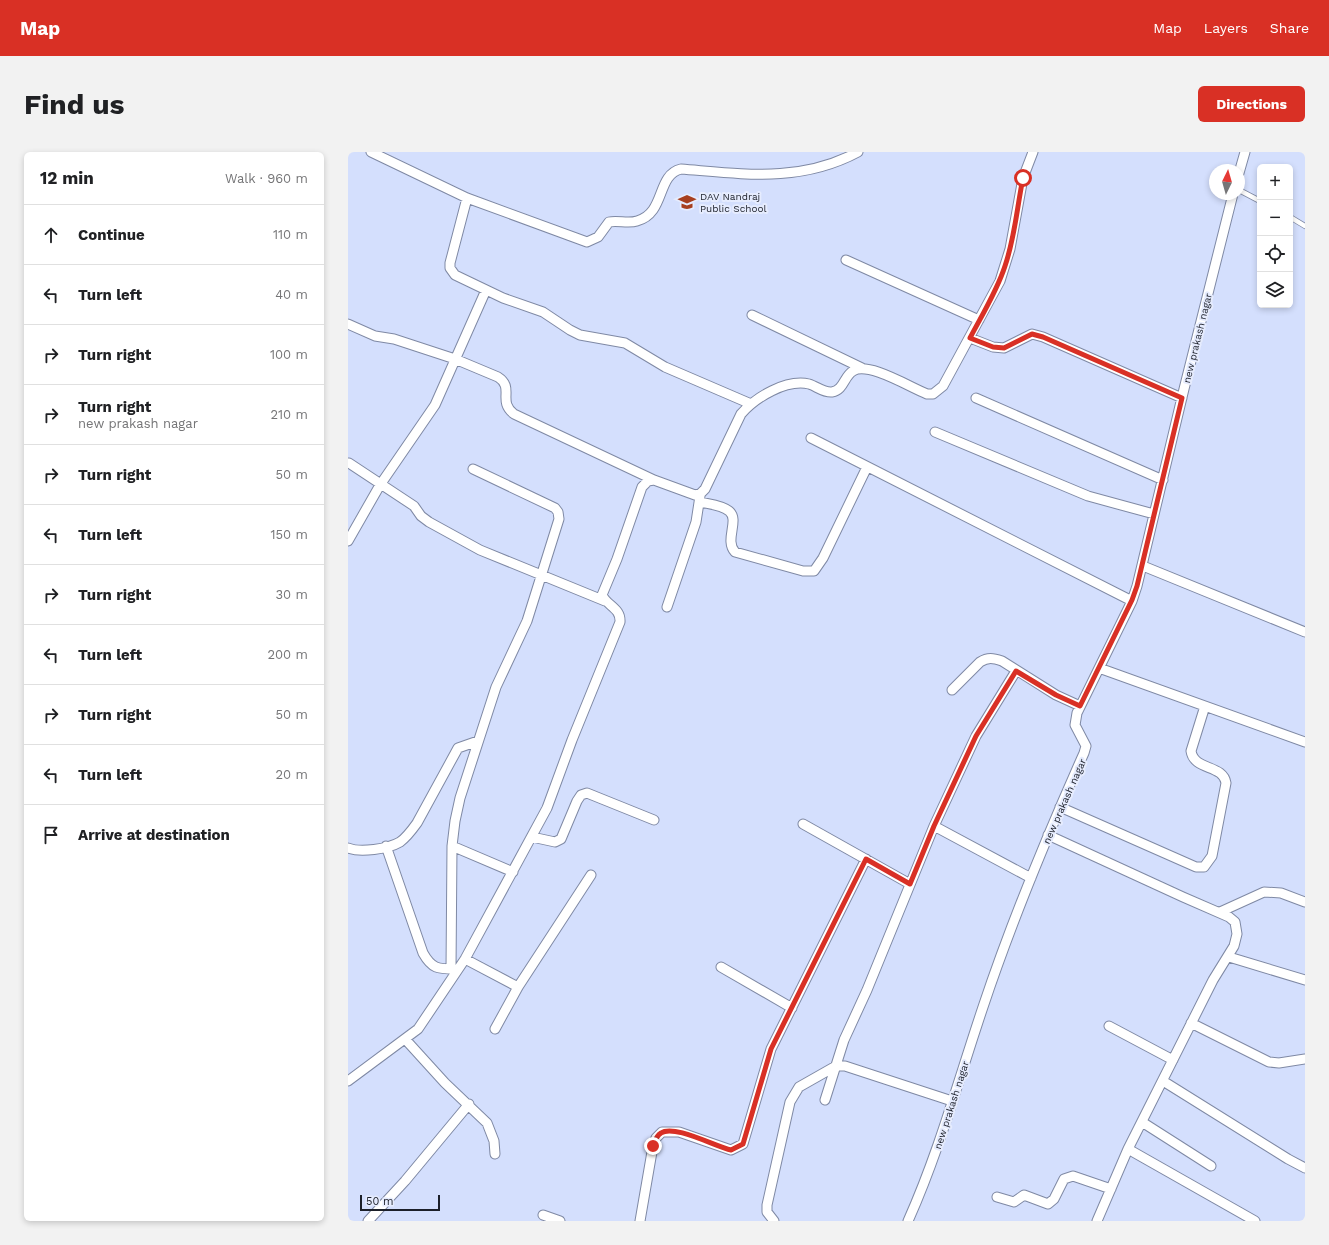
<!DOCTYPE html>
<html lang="en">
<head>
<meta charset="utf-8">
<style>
  :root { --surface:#fff; --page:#f2f2f2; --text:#202124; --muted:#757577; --line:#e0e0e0; --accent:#d93025 }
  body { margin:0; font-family:"Work Sans",sans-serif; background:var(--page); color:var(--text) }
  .controls { position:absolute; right:12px; top:12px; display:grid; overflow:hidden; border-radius:6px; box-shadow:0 2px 6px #0003 }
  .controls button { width:36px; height:36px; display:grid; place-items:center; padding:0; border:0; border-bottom:1px solid var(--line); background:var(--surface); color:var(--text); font:20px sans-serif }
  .compass { position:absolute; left:861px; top:12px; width:36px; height:36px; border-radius:50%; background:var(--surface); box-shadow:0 2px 6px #0003; rotate:5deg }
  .scale { position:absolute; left:12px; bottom:10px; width:80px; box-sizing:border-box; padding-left:4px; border:2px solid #1b1f29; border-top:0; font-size:11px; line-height:14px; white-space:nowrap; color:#1b1f29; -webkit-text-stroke:3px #e6ecfe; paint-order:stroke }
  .stop { position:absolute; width:12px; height:12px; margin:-9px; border:3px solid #d93025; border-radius:50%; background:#fff }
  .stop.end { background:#d93025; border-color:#fff; box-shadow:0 1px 4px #0008 }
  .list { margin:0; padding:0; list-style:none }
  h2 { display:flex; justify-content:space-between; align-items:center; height:52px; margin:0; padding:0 16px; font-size:17px }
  h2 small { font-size:13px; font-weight:400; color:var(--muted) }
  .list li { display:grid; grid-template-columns:26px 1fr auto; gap:12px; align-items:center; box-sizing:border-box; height:60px; padding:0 16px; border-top:1px solid var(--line) }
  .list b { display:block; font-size:15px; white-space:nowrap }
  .list p { margin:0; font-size:13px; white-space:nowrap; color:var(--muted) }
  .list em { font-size:13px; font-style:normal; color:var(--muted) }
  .icon { flex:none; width:22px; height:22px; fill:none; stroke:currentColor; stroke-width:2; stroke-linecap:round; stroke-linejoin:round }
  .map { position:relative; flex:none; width:957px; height:1069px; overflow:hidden; border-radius:6px }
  header { display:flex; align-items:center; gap:24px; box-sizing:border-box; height:56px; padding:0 20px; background:var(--accent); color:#fff }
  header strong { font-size:19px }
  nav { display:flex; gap:22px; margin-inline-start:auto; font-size:14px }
  .intro { display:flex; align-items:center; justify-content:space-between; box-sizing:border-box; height:96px; padding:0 24px }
  h1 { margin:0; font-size:28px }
  .button { padding:10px 18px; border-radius:6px; background:var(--accent); color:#fff; font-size:14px; font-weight:700 }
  main { display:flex; gap:24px; padding:0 24px }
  aside { flex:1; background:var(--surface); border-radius:6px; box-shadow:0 2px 6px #0003 }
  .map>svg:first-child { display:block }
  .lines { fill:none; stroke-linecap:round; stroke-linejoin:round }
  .service-casing { stroke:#7f89a4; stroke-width:6 }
  .minor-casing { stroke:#7f89a4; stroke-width:11 }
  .service { stroke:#fff; stroke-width:4.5 }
  .minor { stroke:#fff; stroke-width:9 }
  .route { stroke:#d93025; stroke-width:5 }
  .labels { text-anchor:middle; stroke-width:4; stroke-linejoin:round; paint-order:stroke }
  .poi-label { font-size:10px; fill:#1b1f29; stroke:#e6ecfe; text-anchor:start }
  .street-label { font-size:10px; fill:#1b1f29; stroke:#e6ecfe }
</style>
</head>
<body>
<header>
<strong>Map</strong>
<nav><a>Map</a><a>Layers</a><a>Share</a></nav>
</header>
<div class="intro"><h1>Find us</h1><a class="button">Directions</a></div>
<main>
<aside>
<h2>12 min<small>Walk · 960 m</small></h2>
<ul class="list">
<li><svg class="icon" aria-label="ahead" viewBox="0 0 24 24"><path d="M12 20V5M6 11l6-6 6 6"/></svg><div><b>Continue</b></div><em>110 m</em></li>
<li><svg class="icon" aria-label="left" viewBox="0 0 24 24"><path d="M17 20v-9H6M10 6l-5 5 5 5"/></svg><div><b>Turn left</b></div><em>40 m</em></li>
<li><svg class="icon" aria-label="right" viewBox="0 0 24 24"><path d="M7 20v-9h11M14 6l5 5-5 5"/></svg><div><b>Turn right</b></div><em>100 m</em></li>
<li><svg class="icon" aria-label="right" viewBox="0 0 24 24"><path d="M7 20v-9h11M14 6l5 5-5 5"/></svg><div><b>Turn right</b><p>new prakash nagar</p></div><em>210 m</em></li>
<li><svg class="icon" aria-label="right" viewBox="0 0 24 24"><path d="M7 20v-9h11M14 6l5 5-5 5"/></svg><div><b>Turn right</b></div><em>50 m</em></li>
<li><svg class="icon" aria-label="left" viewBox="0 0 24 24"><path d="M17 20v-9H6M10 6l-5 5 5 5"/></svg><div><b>Turn left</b></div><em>150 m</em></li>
<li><svg class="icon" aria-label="right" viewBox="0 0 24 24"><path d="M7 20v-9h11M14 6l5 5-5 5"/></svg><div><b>Turn right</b></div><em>30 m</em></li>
<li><svg class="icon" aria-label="left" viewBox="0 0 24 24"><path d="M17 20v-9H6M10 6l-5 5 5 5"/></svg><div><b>Turn left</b></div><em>200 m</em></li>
<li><svg class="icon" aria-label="right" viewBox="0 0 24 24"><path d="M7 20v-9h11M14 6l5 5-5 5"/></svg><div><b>Turn right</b></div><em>50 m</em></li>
<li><svg class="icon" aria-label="left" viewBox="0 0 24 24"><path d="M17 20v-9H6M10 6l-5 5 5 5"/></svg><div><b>Turn left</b></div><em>20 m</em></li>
<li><svg class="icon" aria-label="arrive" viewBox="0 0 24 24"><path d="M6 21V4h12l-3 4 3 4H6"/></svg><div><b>Arrive at destination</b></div></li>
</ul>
</aside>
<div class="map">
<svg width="957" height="1069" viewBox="0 0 957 1069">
  <rect width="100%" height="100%" fill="#d4dffd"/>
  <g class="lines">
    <g class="service-casing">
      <path id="service" d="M891,38L912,49
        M942,65L957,74"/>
    </g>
    <g class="minor-casing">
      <path id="minor" d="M23,0L119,46L239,90L250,85L261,70C270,68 280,72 289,69C318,61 308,23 333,17C396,22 452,31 510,0
        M891,21L897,0
        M119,46L102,111V116L107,123L155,146L195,160L222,178L232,183L277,191L317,215L403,252
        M498,108L631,168
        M404,163L514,216
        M0,172L27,184L46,187L107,207L150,225C167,236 149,249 166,262L306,328
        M622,186L645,195L656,196L684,182L695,185L834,246
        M628,246L815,328
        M587,280L740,344L806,362
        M463,286L784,449
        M1,311L66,354L73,364L81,370L132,398L257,449
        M352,350C360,352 374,353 381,359C392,368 376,388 387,400L455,419H466L475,406L519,315
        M0,389L32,333L87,253L138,138
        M795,414L957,480
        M319,455L348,370L352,344
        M751,516L957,590
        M604,538L632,510C640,505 645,506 654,509L708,543L732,554
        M712,655L848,715H856L864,704L878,631C875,612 846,619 843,599L857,554
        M455,672L562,732
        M586,674L683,726
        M700,683L835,745L881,765L887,770L889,782L886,794L865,828L780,997L749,1069
        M184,685L207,690L213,687L229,649L233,643L239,641L306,668
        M38,694L75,801C84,817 90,817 107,817
        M104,694L165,720
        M0,696C12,701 40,697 52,690C59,685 64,678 69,671L110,596L130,589
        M872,760L916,740L933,741L957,750
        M881,805L957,828
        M117,807L170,835
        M373,815L444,856
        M103,817L104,694L107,669L112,646L148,535L179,469L211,367L210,360L207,356L125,317
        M843,871L921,910L931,911L957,907
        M761,874L825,908
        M147,877L170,835L243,723
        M57,887L97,931L139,971L146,989L147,1002
        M0,929L70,877L117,807L199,656L224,588L272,470C273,456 259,454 254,443L269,407L294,335L300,329L306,328L347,343L352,342L357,337L393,262C408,245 438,227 461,232C468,234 476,241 484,240C496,238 496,224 505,219C520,209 563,236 579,242H585L595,234L652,129L662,97L675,26L685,0
        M815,929L940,1007L957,1016
        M477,948L496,888L519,838L586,674L628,584L668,519
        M794,970L863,1014
        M780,997L907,1069
        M649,1045L666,1050L676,1043L700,1052L706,1047L716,1027L725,1024L763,1037
        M195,1063L212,1069
        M20,1069L57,1029L121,952
        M292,1069L305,994L308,986L314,980H331L383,998L395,992L423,897L518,707
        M426,1069L419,1060V1053L442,950L451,935L488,914H497L604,949
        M560,1069C591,1000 611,926 635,855C664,768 699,684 736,601L738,594L727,573L729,561L784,449L789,434L836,237L885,42"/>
    </g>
    <use href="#service" class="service"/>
    <use href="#minor" class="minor"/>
  </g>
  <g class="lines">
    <path class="route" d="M305,994C307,989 308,984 313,981C326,972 368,995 383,998L395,992L423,897L518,707L562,732L586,674L628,584L668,519L708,543L732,554L784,448L789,434L834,246L695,185L684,182L656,196L645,195L622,186C634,163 649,139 657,114C667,85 669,55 675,26"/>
  </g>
  <defs>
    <g id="school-bare" transform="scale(1.38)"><path d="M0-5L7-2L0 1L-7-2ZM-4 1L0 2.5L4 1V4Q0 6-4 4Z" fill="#a73f1f" stroke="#e6ecfe" stroke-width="2.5" paint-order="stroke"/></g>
  </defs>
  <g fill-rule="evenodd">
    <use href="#school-bare" x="339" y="50"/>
  </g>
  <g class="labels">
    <g class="poi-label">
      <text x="352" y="48">DAV Nandraj<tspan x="352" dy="12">Public School</tspan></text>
    </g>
    <g class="street-label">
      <text transform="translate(849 186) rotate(-76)" y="4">new prakash nagar</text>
      <text transform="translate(716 649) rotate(-66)" y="4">new prakash nagar</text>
      <text transform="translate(603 953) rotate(-72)" y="4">new prakash nagar</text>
    </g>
  </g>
</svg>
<div class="controls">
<button>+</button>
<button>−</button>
<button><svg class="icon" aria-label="locate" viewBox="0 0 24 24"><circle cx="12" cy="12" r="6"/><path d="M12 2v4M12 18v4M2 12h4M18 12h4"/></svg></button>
<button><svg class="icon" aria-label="layers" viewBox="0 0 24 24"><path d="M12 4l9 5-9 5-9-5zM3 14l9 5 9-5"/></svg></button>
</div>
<svg class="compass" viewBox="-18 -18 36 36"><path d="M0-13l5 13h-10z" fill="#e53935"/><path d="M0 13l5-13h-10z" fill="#757577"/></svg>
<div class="scale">50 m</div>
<div class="stop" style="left:675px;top:26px"></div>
<div class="stop end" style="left:305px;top:994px"></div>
</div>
</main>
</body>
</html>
